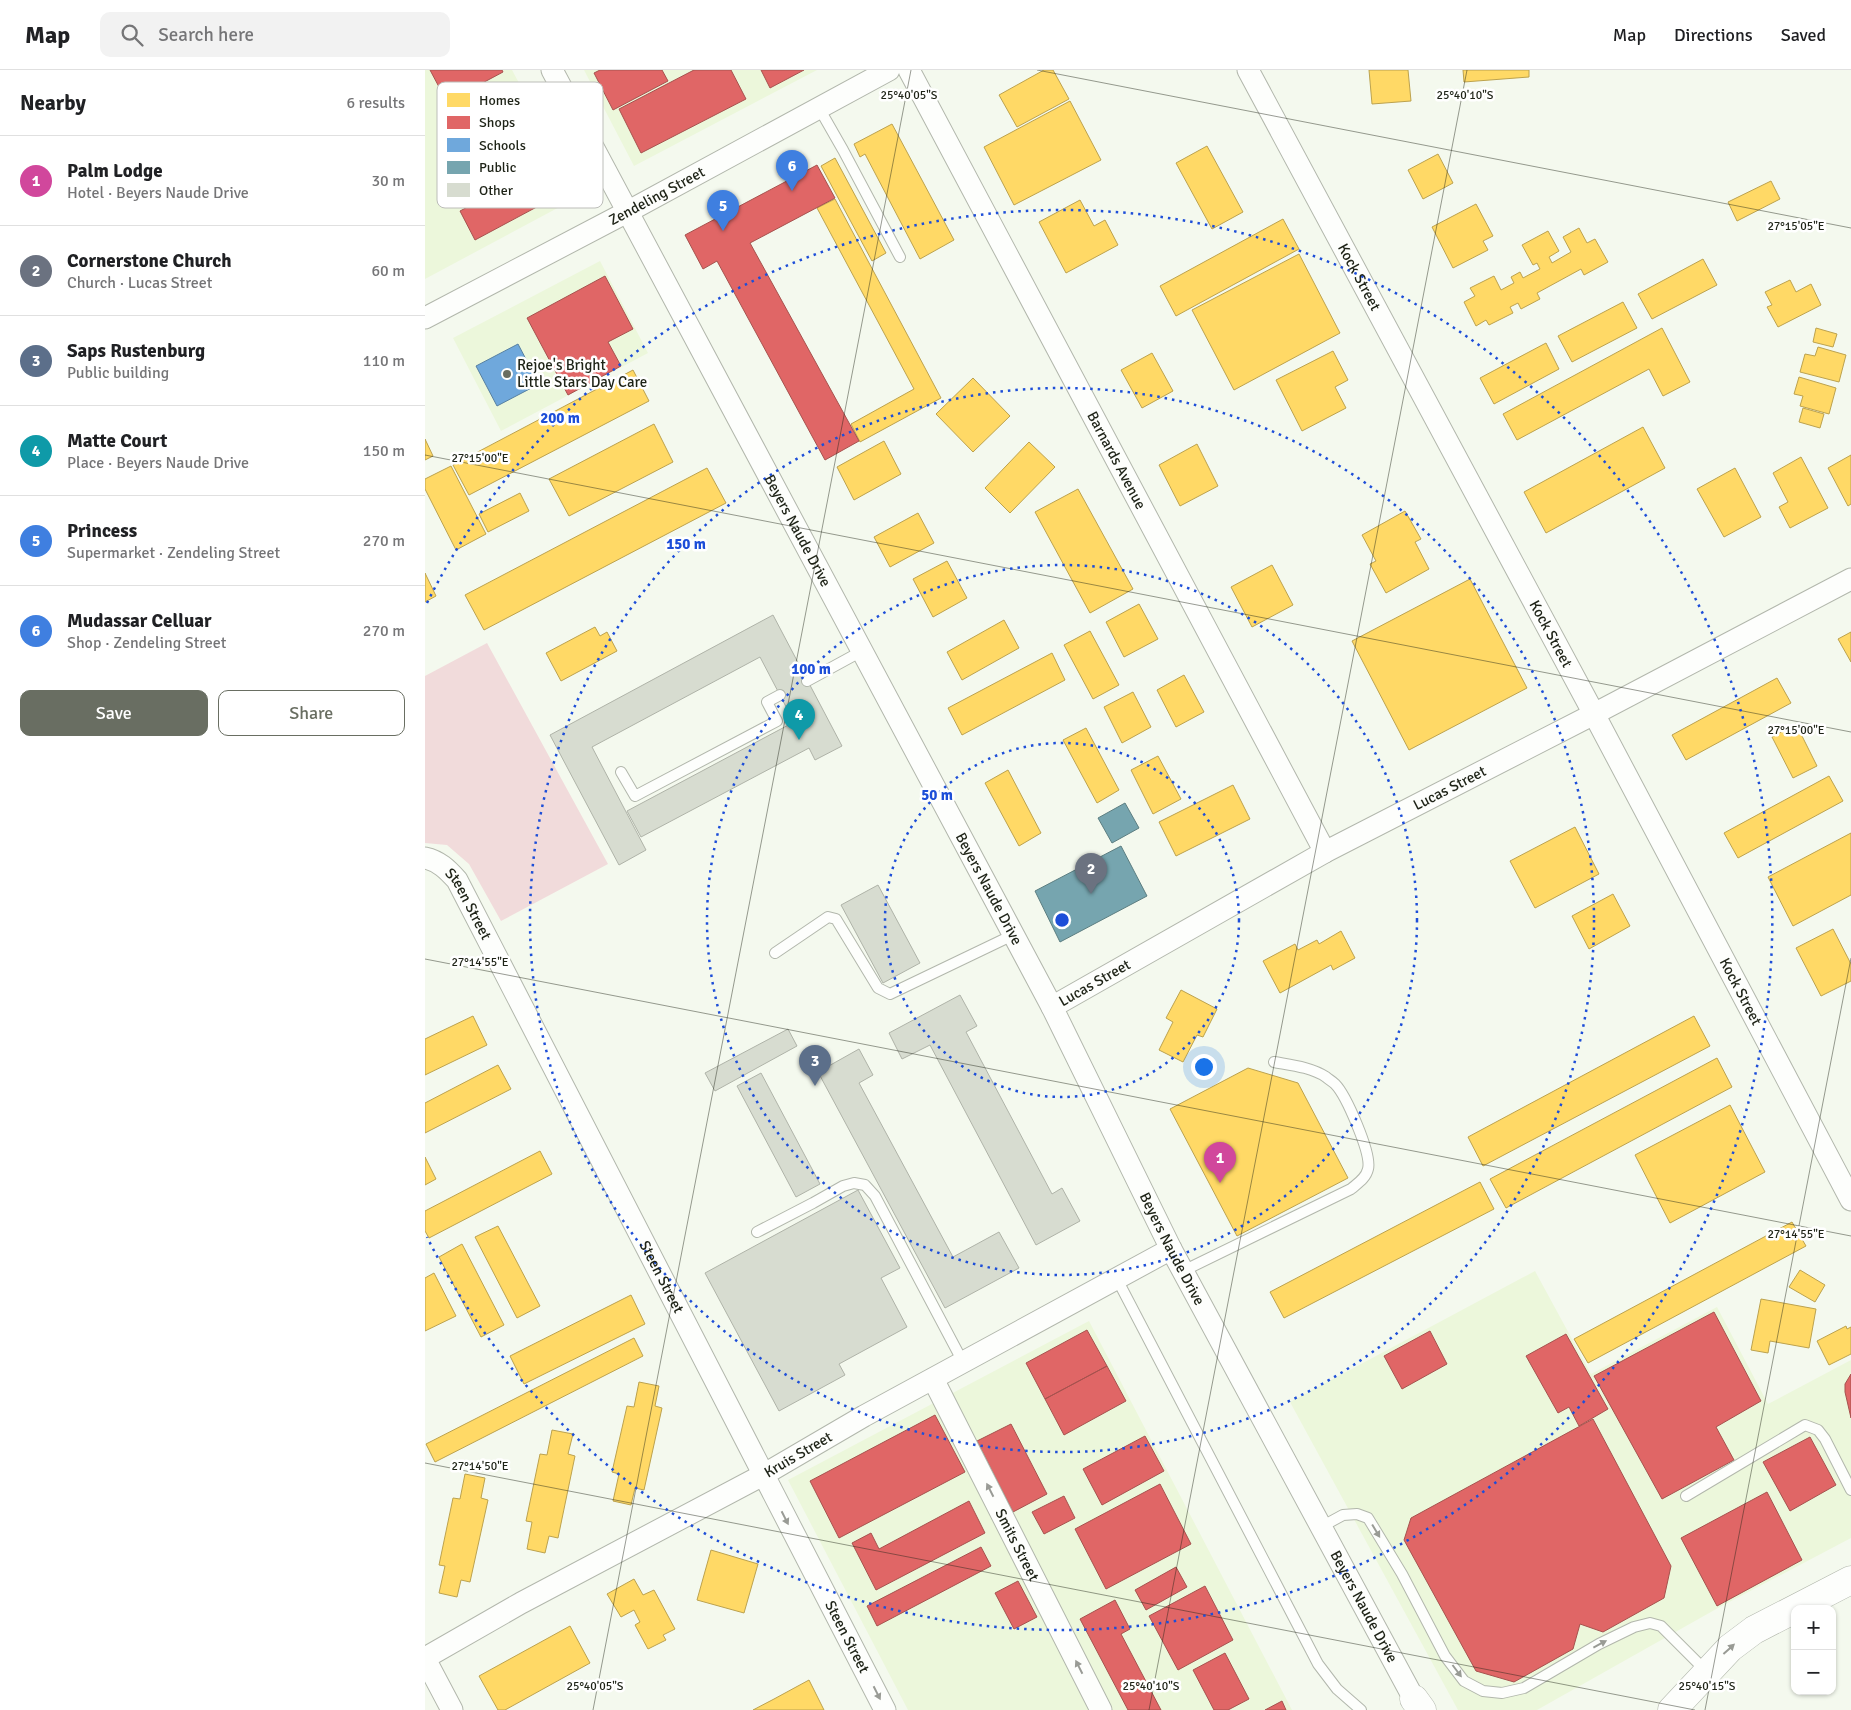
<!DOCTYPE html>
<html lang="en">
<head>
<meta charset="utf-8">
<style>
  :root { --surface:#fff; --page:#f2f2f2; --text:#202124; --muted:#757577; --line:#e0e0e0; --accent:#696e62 }
  body { margin:0; font-family:Signika,sans-serif; background:var(--page); color:var(--text) }
  .controls { position:absolute; right:15px; bottom:15px; display:grid; overflow:hidden; border-radius:10px; box-shadow:0 1px 4px #0004 }
  .controls button { width:45px; height:45px; display:grid; place-items:center; padding:0; border:0; border-bottom:1px solid var(--line); background:var(--surface); color:var(--text); font:25px sans-serif }
  .you { position:absolute; left:778px; top:996px; width:18px; height:18px; margin:-12px; border:4px solid #fff; border-radius:50%; background:#1a73e8; box-shadow:0 0 0 8px #1a73e833 }
  .badge { display:grid; place-items:center; width:32px; height:32px; border-radius:50%; background:var(--accent); color:#fff; font-size:16px; font-weight:700 }
  .pin { position:absolute; translate:-50% -41px; filter:drop-shadow(0 1px 2px #0008) }
  .pin::after { content:''; position:absolute; top:26px; width:18px; height:15px; background:inherit; clip-path:polygon(0 0,100% 0,50% 100%) }
  .list { margin:0; padding:0; list-style:none }
  h2 { display:flex; justify-content:space-between; align-items:center; height:65px; margin:0; padding:0 20px; font-size:21px }
  h2 small { font-size:16px; font-weight:400; color:var(--muted) }
  .list li { display:grid; grid-template-columns:32px 1fr auto; gap:15px; align-items:center; box-sizing:border-box; height:90px; padding:0 20px; border-top:1px solid var(--line) }
  .list b { display:block; font-size:19px; white-space:nowrap }
  .list p { margin:0; font-size:16px; white-space:nowrap; color:var(--muted) }
  .list em { font-size:16px; font-style:normal; color:var(--muted) }
  .actions { display:flex; gap:10px; padding:15px 20px }
  .actions a { flex:1; padding:11px 0; border:1px solid var(--accent); border-radius:10px; text-align:center; font-size:18px; color:var(--accent) }
  .actions .main { background:var(--accent); color:#fff }
  .icon { flex:none; width:28px; height:28px; fill:none; stroke:currentColor; stroke-width:2; stroke-linecap:round; stroke-linejoin:round }
  .map { position:relative; flex:none; width:1426px; height:1640px; overflow:hidden }
  header { display:flex; align-items:center; gap:30px; box-sizing:border-box; height:70px; padding:0 25px; background:var(--surface); border-bottom:1px solid var(--line) }
  header strong { font-size:24px }
  nav { display:flex; gap:28px; margin-inline-start:auto; font-size:18px }
  .search { width:350px; height:45px; background:var(--page); display:flex; align-items:center; gap:12px; box-sizing:border-box; padding:0 18px; border-radius:10px; color:var(--muted); font-size:19px }
  main { display:flex }
  aside { flex:1; background:var(--surface) }
  .map>svg:first-child { display:block }
  .built { fill:#ecf7db }
  .green { fill:#f1dbdb }
  .homes { fill:#ffd966; stroke:#bca24e }
  .shops { fill:#e06666; stroke:#a6524e }
  .schools { fill:#6fa8dc; stroke:#5780a1 }
  .public { fill:#76a5af; stroke:#5c7e81 }
  .building { fill:#d7dcd0; stroke:#afb3a8 }
  .lines { fill:none; stroke-linecap:round; stroke-linejoin:round }
  .service-casing { stroke:#b2b7ac; stroke-width:12 }
  .minor-casing { stroke:#b2b7ac; stroke-width:23 }
  .secondary-casing { stroke:#b2b7ac; stroke-width:29 }
  .service { stroke:#fdfefc; stroke-width:10 }
  .minor { stroke:#fdfefc; stroke-width:21 }
  .secondary { stroke:#fdfefc; stroke-width:28 }
  .oneway { fill:#999b95 }
  .ticks { fill:none; stroke:#1e2317; stroke-width:1; stroke-opacity:0.45 }
  .ring { fill:none; stroke:#1d4ed8; stroke-width:2.5; stroke-dasharray:2.5 5 }
  .poi-dot { fill:#696e62; stroke:#fff; stroke-width:2 }
  .labels { text-anchor:middle; stroke-width:5; stroke-linejoin:round; paint-order:stroke }
  .street-label { font-size:15px; fill:#1e2317; stroke:#fff }
  .poi-label { font-size:15px; fill:#1e2317; stroke:#fff; text-anchor:start }
  .key { fill:#fff; stroke:#bcbdb9; stroke-width:1 }
  .key-label { font-size:14px; fill:#1e2317 }
  .ticks-label { font-size:12px; text-anchor:middle; fill:#1e2317; stroke:#fff; stroke-width:5; stroke-linejoin:round; paint-order:stroke }
  .centre { fill:#1d4ed8; stroke:#fff; stroke-width:2.5 }
  .ring-label { font-size:15px; text-anchor:middle; font-weight:bold; fill:#1d4ed8; stroke:#fff; stroke-width:5; stroke-linejoin:round; paint-order:stroke }
</style>
</head>
<body>
<header>
<strong>Map</strong>
<div class="search"><svg class="icon" aria-label="search" viewBox="0 0 24 24"><circle cx="10" cy="10" r="6"/><path d="M15 15l6 6"/></svg>Search here</div>
<nav><a>Map</a><a>Directions</a><a>Saved</a></nav>
</header>
<main>
<aside>
<h2>Nearby<small>6 results</small></h2>
<ul class="list">
<li><span class="badge" style="background:#d1479c">1</span><div><b>Palm Lodge</b><p>Hotel · Beyers Naude Drive</p></div><em>30 m</em></li>
<li><span class="badge" style="background:#6b7280">2</span><div><b>Cornerstone Church</b><p>Church · Lucas Street</p></div><em>60 m</em></li>
<li><span class="badge" style="background:#5c6f8a">3</span><div><b>Saps Rustenburg</b><p>Public building</p></div><em>110 m</em></li>
<li><span class="badge" style="background:#0f9aa8">4</span><div><b>Matte Court</b><p>Place · Beyers Naude Drive</p></div><em>150 m</em></li>
<li><span class="badge" style="background:#3f7fe0">5</span><div><b>Princess</b><p>Supermarket · Zendeling Street</p></div><em>270 m</em></li>
<li><span class="badge" style="background:#3f7fe0">6</span><div><b>Mudassar Celluar</b><p>Shop · Zendeling Street</p></div><em>270 m</em></li>
</ul>
<div class="actions"><a class="main">Save</a><a>Share</a></div>
</aside>
<div class="map">
<svg width="1426" height="1640" viewBox="0 0 1426 1640">
  <rect width="100%" height="100%" fill="#f4f9ee"/>
  <path class="built" d="M0,0H87L155,126L0,209Z
    M159,0H392L209,96Z
    M175,191L223,283L76,361L28,268Z
    M1110,1201L1166,1304L1292,1237L1343,1334L1426,1290V1468L1293,1538L1112,1640H1033L865,1332Z
    M664,1251L867,1640H483L363,1410Z"/>
  <path class="green" d="M62,573L183,794L76,851L44,794L22,775L0,773V606Z"/>
  <path class="homes" d="M619,0H628L644,29L592,57L574,25Z
    M944,0H983L986,31L947,34Z
    M1038,0H1104V7L1039,12Z
    M645,31L676,90L589,135L559,77Z
    M467,54L529,170L495,189L440,84L435,87L429,74Z
    M782,76L818,142L787,159L751,93Z
    M1013,84L1028,113L998,129L983,100Z
    M410,88L461,183L447,191L396,96Z
    M1346,111L1355,129L1312,151L1303,132Z
    M410,129L516,328L435,372L426,354L489,319L392,138Z
    M655,130L669,156L680,150L693,175L641,203L614,152Z
    M1051,134L1068,166L1058,171L1063,180L1028,198L1007,157Z
    M858,149L874,179L751,246L735,216Z
    M1154,158L1162,173L1170,169L1183,192L1159,205L1156,199L1112,223L1115,229L1096,239L1093,233L1085,237L1088,243L1064,255L1061,250L1051,256L1039,232L1050,226L1045,218L1069,206L1076,220L1089,213L1086,207L1095,202L1098,208L1115,199L1112,193L1108,195L1097,175L1123,161L1134,181L1124,187L1127,193L1146,182L1138,167Z
    M874,184L915,263L809,320L767,240Z
    M1278,189L1292,215L1227,249L1213,224Z
    M1365,210L1371,222L1386,214L1396,235L1353,257L1342,237L1347,235L1340,222Z
    M1198,232L1212,258L1147,292L1133,266Z
    M1237,258L1265,312L1238,326L1224,299L1092,370L1078,344Z
    M1391,258L1412,264L1408,277L1388,272Z
    M1121,273L1134,299L1069,334L1055,308Z
    M1393,277L1421,285L1414,312L1375,302L1380,284L1390,286Z
    M908,281L923,310L910,317L921,338L877,361L851,310Z
    M727,283L748,321L717,338L696,300Z
    M208,300L224,331L44,425L28,395Z
    M1374,307L1411,318L1404,344L1375,336L1378,326L1369,324Z
    M548,308L585,346L548,382L511,344Z
    M1378,338L1399,344L1395,358L1374,352Z
    M229,354L248,392L144,446L124,409Z
    M1218,357L1240,398L1121,463L1099,422Z
    M0,369L8,386L0,390Z
    M459,371L476,404L429,430L412,397Z
    M604,372L630,397L585,443L560,418Z
    M772,374L793,416L755,436L734,395Z
    M1426,385V434L1423,436L1403,398Z
    M1376,387L1403,438L1365,458L1354,437L1363,432L1348,403Z
    M26,396L61,464L31,480L0,419V409Z
    M282,398L301,433L59,560L40,525Z
    M1310,398L1336,447L1299,467L1272,419Z
    M653,419L708,519L665,543L610,442Z
    M95,423L104,441L63,462L54,444Z
    M980,441L996,469L990,472L1004,499L961,523L945,494L951,491L937,465Z
    M493,443L509,473L465,497L449,467Z
    M522,491L542,528L508,547L488,509Z
    M847,495L868,535L827,557L806,517Z
    M0,503L11,526L0,532Z
    M1045,509L1102,618L984,680L927,571Z
    M714,534L733,569L699,587L681,552Z
    M579,550L594,578L537,610L522,582Z
    M170,557L175,566L182,562L192,581L136,611L121,583Z
    M665,561L694,615L668,629L639,575Z
    M1426,562V592L1413,569Z
    M627,583L640,610L537,665L523,638Z
    M759,605L779,642L751,657L732,620Z
    M1352,608L1366,633L1261,690L1247,665Z
    M708,622L726,657L697,673L679,637Z
    M1371,654L1392,696L1368,708L1347,667Z
    M661,658L694,720L672,733L638,670Z
    M733,686L756,729L728,744L706,700Z
    M583,700L616,763L594,776L560,713Z
    M1404,706L1418,731L1313,788L1299,763Z
    M808,715L825,749L751,786L734,752Z
    M1150,757L1174,804L1110,838L1085,791Z
    M1426,763V825L1368,856L1343,807Z
    M1188,824L1205,856L1164,879L1147,846Z
    M1408,859L1426,894V911L1396,926L1371,878Z
    M916,861L930,888L908,900L906,895L855,923L838,891L870,874L873,880L892,870L894,874Z
    M756,920L792,939L778,967L772,965L758,992L734,980L748,952L741,948Z
    M48,946L62,975L0,1005V969Z
    M1269,946L1285,976L1058,1096L1043,1067Z
    M1292,988L1307,1017L1081,1138L1065,1109Z
    M73,995L86,1019L0,1063V1033Z
    M823,998L873,1013L923,1108L812,1166L745,1039Z
    M1305,1035L1340,1102L1245,1153L1210,1085Z
    M115,1081L127,1104L4,1168L0,1161V1141Z
    M0,1087L11,1109L0,1115Z
    M1055,1112L1069,1139L859,1248L845,1222Z
    M1367,1152L1381,1176L1163,1293L1149,1269Z
    M73,1156L115,1236L92,1248L50,1167Z
    M37,1174L79,1255L56,1267L14,1187Z
    M1375,1200L1400,1215L1390,1232L1364,1217Z
    M9,1203L31,1246L0,1261V1208Z
    M206,1225L220,1254L99,1314L85,1286Z
    M1336,1229L1391,1239L1384,1278L1345,1271L1343,1283L1326,1280Z
    M1421,1256L1422,1259L1426,1257V1284L1404,1295L1392,1271Z
    M209,1268L218,1286L10,1392L1,1374Z
    M214,1312L234,1316L230,1336L237,1338L219,1420L210,1418L206,1435L188,1431L194,1404L187,1402L202,1336L209,1337Z
    M127,1360L148,1364L143,1384L150,1386L133,1468L124,1466L120,1483L102,1479L107,1452L101,1451L115,1384L122,1385Z
    M40,1404L60,1408L56,1428L63,1430L45,1512L36,1510L32,1527L14,1523L20,1496L14,1495L28,1428L35,1429Z
    M286,1480L333,1494L319,1543L272,1530Z
    M209,1509L218,1525L229,1520L250,1559L238,1565L241,1570L223,1579L210,1555L215,1552L209,1540L196,1547L182,1524Z
    M145,1556L165,1593L80,1640H73L54,1606Z
    M384,1610L399,1640H328L349,1629Z"/>
  <path class="shops" d="M5,0H77L78,2L22,32Z
    M175,0H237L243,11L188,40L169,3Z
    M269,0H306L321,29L216,83L194,39Z
    M336,0H379L345,18Z
    M86,29L136,124L50,170L35,141L92,111L57,44Z
    M392,95L410,128L325,173L434,371L400,390L292,191L278,199L260,165Z
    M180,206L208,259L183,272L196,296L143,325L102,248Z
    M1289,1242L1336,1331L1291,1357L1309,1390L1237,1429L1169,1306Z
    M662,1260L682,1296L620,1329L601,1293Z
    M1005,1261L1022,1294L977,1319L959,1286Z
    M1141,1264L1183,1339L1154,1356L1144,1337L1133,1343L1101,1286Z
    M682,1296L701,1331L639,1365L620,1329Z
    M1426,1304V1348L1420,1322V1314Z
    M510,1345L540,1402L414,1468L385,1411Z
    M1168,1349L1246,1496L1239,1528L1178,1562L1155,1554L1148,1579L1089,1612L1051,1601L979,1470L986,1448Z
    M586,1354L622,1424L588,1442L552,1371Z
    M720,1366L739,1401L677,1435L658,1399Z
    M1385,1367L1411,1415L1365,1441L1338,1392Z
    M735,1414L766,1474L681,1519L650,1459Z
    M1342,1422L1377,1490L1292,1536L1256,1468Z
    M639,1426L650,1448L619,1464L607,1442Z
    M544,1431L560,1463L451,1520L427,1473L446,1463L454,1479Z
    M556,1477L566,1496L452,1556L442,1536Z
    M751,1497L762,1517L721,1540L710,1520Z
    M593,1511L612,1547L589,1559L570,1523Z
    M780,1516L808,1570L753,1600L724,1546Z
    M690,1530L705,1559L696,1564L736,1640H703L655,1549Z
    M800,1583L824,1629L803,1640H789L768,1600Z
    M857,1631L861,1640H840Z"/>
  <path class="schools" d="M93,274L114,314L72,336L51,296Z"/>
  <path class="public" d="M700,733L714,758L687,773L673,748Z
    M696,776L722,826L635,872L610,821Z"/>
  <path class="building" d="M348,545L417,676L390,690L384,678L216,767L202,741L369,652L335,587L167,677L221,780L194,795L125,665Z
    M453,815L495,893L458,913L416,835Z
    M535,925L552,956L541,962L627,1124L637,1118L655,1151L611,1175L505,975L477,989L464,963Z
    M363,959L372,976L290,1021L280,1003Z
    M434,979L448,1005L434,1013L528,1187L574,1162L594,1198L520,1238L393,1002Z
    M336,1003L395,1114L371,1127L312,1016Z
    M433,1120L475,1198L456,1208L482,1257L414,1294L420,1305L354,1341L280,1203Z"/>
  <g class="lines">
    <g class="service-casing">
      <path id="service" d="M394,38L418,80L475,187
        M382,611L437,581
        M196,702L210,726L352,651L342,632L355,625
        M350,883L403,847L411,849L453,918L465,924L588,865
        M332,1162L388,1133L418,1116L429,1113L440,1115L450,1126L539,1294
        M758,1201L926,1119C933,1113 941,1108 943,1099C947,1084 921,1025 910,1014C907,1011 903,1009 901,1007C886,997 865,995 849,992
        M692,1209L893,1594L912,1619L936,1640
        M1261,1426L1380,1355L1393,1360L1400,1369L1426,1420
        M896,1457L918,1445L932,1444L943,1448L977,1504L1020,1586L1039,1611L1058,1621L1077,1623L1099,1618L1174,1574L1209,1557L1225,1553L1236,1556L1281,1601"/>
    </g>
    <g class="minor-casing">
      <g id="minor">
        <path id="s1" d="M127,0L627,937L746,1179L989,1629L991,1640"/>
        <path id="s2" d="M484,0L900,782"/>
        <path id="s3" d="M823,0L1169,644L1426,1130"/>
        <path id="s4" d="M0,248L204,141L464,0"/>
        <path id="s5" d="M0,788C14,791 22,799 32,810L460,1640"/>
        <path id="s6" d="M627,937L900,782L1169,644L1426,509"/>
        <path id="s7" d="M508,1309L676,1640"/>
        <path id="s8" d="M0,1588L96,1533L338,1405L439,1346L746,1179"/>
        <path d="M0,1589L27,1640"/>
      </g>
    </g>
    <g class="secondary-casing">
      <path id="secondary" d="M989,1629L997,1640
        M1247,1640L1305,1578L1329,1560L1426,1510"/>
    </g>
    <use href="#service" class="service"/>
    <use href="#minor" class="minor"/>
    <use href="#secondary" class="secondary"/>
  </g>
  <defs><path id="oneway-solid" d="M-6-.8H1V-3.2L6.5 0L1 3.2V.8H-6Z" transform="scale(1.25)"/></defs>
  <g class="oneway">
    <use href="#oneway-solid" transform="translate(565 1420) rotate(-117)"/>
    <use href="#oneway-solid" transform="translate(360 1448) rotate(63)"/>
    <use href="#oneway-solid" transform="translate(951 1461) rotate(59)"/>
    <use href="#oneway-solid" transform="translate(1175 1574) rotate(-28)"/>
    <use href="#oneway-solid" transform="translate(1304 1579) rotate(-42)"/>
    <use href="#oneway-solid" transform="translate(654 1597) rotate(-117)"/>
    <use href="#oneway-solid" transform="translate(1032 1601) rotate(53)"/>
    <use href="#oneway-solid" transform="translate(452 1623) rotate(63)"/>
  </g>
  <path class="ticks" d="M612,0L1426,158M0,385L1426,662M0,889L1426,1166M0,1393L1270,1640M168,1640L486,0M724,1640L1042,0M1280,1640L1426,888"/>
  <g class="ring">
    <circle cx="637" cy="850" r="177"/>
    <circle cx="637" cy="850" r="355"/>
    <circle cx="637" cy="850" r="532"/>
    <path d="M2 533A710 710 0 1 1 2 1167"/>
  </g>
  <circle class="poi-dot" cx="82" cy="304" r="5"/>
  <g class="labels">
    <g class="street-label">
      <text dy="5" stroke="none"><textPath href="#s4" startOffset="262">Zendeling Street</textPath></text>
      <text dy="5" stroke="none"><textPath href="#s3" startOffset="235">Kock Street</textPath></text>
      <text dy="5" stroke="none"><textPath href="#s2" startOffset="442">Barnards Avenue</textPath></text>
      <text dy="5" stroke="none"><textPath href="#s1" startOffset="522">Beyers Naude Drive</textPath></text>
      <text dy="5" stroke="none"><textPath href="#s3" startOffset="640">Kock Street</textPath></text>
      <text dy="5" stroke="none"><textPath href="#s6" startOffset="454">Lucas Street</textPath></text>
      <text dy="5" stroke="none"><textPath href="#s1" startOffset="928">Beyers Naude Drive</textPath></text>
      <text dy="5" stroke="none"><textPath href="#s5" startOffset="66">Steen Street</textPath></text>
      <text dy="5" stroke="none"><textPath href="#s6" startOffset="49">Lucas Street</textPath></text>
      <text dy="5" stroke="none"><textPath href="#s3" startOffset="1045">Kock Street</textPath></text>
      <text dy="5" stroke="none"><textPath href="#s1" startOffset="1332">Beyers Naude Drive</textPath></text>
      <text dy="5" stroke="none"><textPath href="#s5" startOffset="486">Steen Street</textPath></text>
      <text dy="5" stroke="none"><textPath href="#s8" startOffset="425">Kruis Street</textPath></text>
      <text dy="5" stroke="none"><textPath href="#s7" startOffset="186">Smits Street</textPath></text>
      <text dy="5" stroke="none"><textPath href="#s1" startOffset="1738">Beyers Naude Drive</textPath></text>
      <text dy="5" stroke="none"><textPath href="#s5" startOffset="891">Steen Street</textPath></text>
    </g>
    <g class="poi-label">
      <text x="92" y="300">Rejoe's Bright<tspan x="92" dy="17">Little Stars Day Care</tspan></text>
    </g>
  </g>
  <rect x="12" y="12" width="166" height="126" rx="8" class="key"/>
  <rect x="22" y="23" width="23" height="14" fill="#ffd966"/>
  <rect x="22" y="46" width="23" height="13" fill="#e06666"/>
  <rect x="22" y="68" width="23" height="14" fill="#6fa8dc"/>
  <rect x="22" y="91" width="23" height="13" fill="#76a5af"/>
  <rect x="22" y="113" width="23" height="14" fill="#d7dcd0"/>
  <g class="key-label">
    <text x="54" y="35">Homes</text>
    <text x="54" y="57">Shops</text>
    <text x="54" y="80">Schools</text>
    <text x="54" y="102">Public</text>
    <text x="54" y="125">Other</text>
  </g>
  <g class="ticks-label">
    <text x="484" y="29">25°40'05"S</text>
    <text x="1040" y="29">25°40'10"S</text>
    <text x="1371" y="160">27°15'05"E</text>
    <text x="55" y="392">27°15'00"E</text>
    <text x="1371" y="664">27°15'00"E</text>
    <text x="55" y="896">27°14'55"E</text>
    <text x="1371" y="1168">27°14'55"E</text>
    <text x="55" y="1400">27°14'50"E</text>
    <text x="170" y="1620">25°40'05"S</text>
    <text x="726" y="1620">25°40'10"S</text>
    <text x="1282" y="1620">25°40'15"S</text>
  </g>
  <circle cx="637" cy="850" r="8" class="centre"/>
  <g class="ring-label">
    <text x="135" y="353">200 m</text>
    <text x="261" y="479">150 m</text>
    <text x="386" y="604">100 m</text>
    <text x="512" y="730">50 m</text>
  </g>
</svg>
<div class="controls">
<button>+</button>
<button>−</button>
</div>
<div class="you"></div>
<div class="pin badge" style="left:795px;top:1113px;background:#d1479c">1</div>
<div class="pin badge" style="left:666px;top:824px;background:#6b7280">2</div>
<div class="pin badge" style="left:390px;top:1016px;background:#5c6f8a">3</div>
<div class="pin badge" style="left:374px;top:670px;background:#0f9aa8">4</div>
<div class="pin badge" style="left:298px;top:161px;background:#3f7fe0">5</div>
<div class="pin badge" style="left:367px;top:121px;background:#3f7fe0">6</div>
</div>
</main>
</body>
</html>
